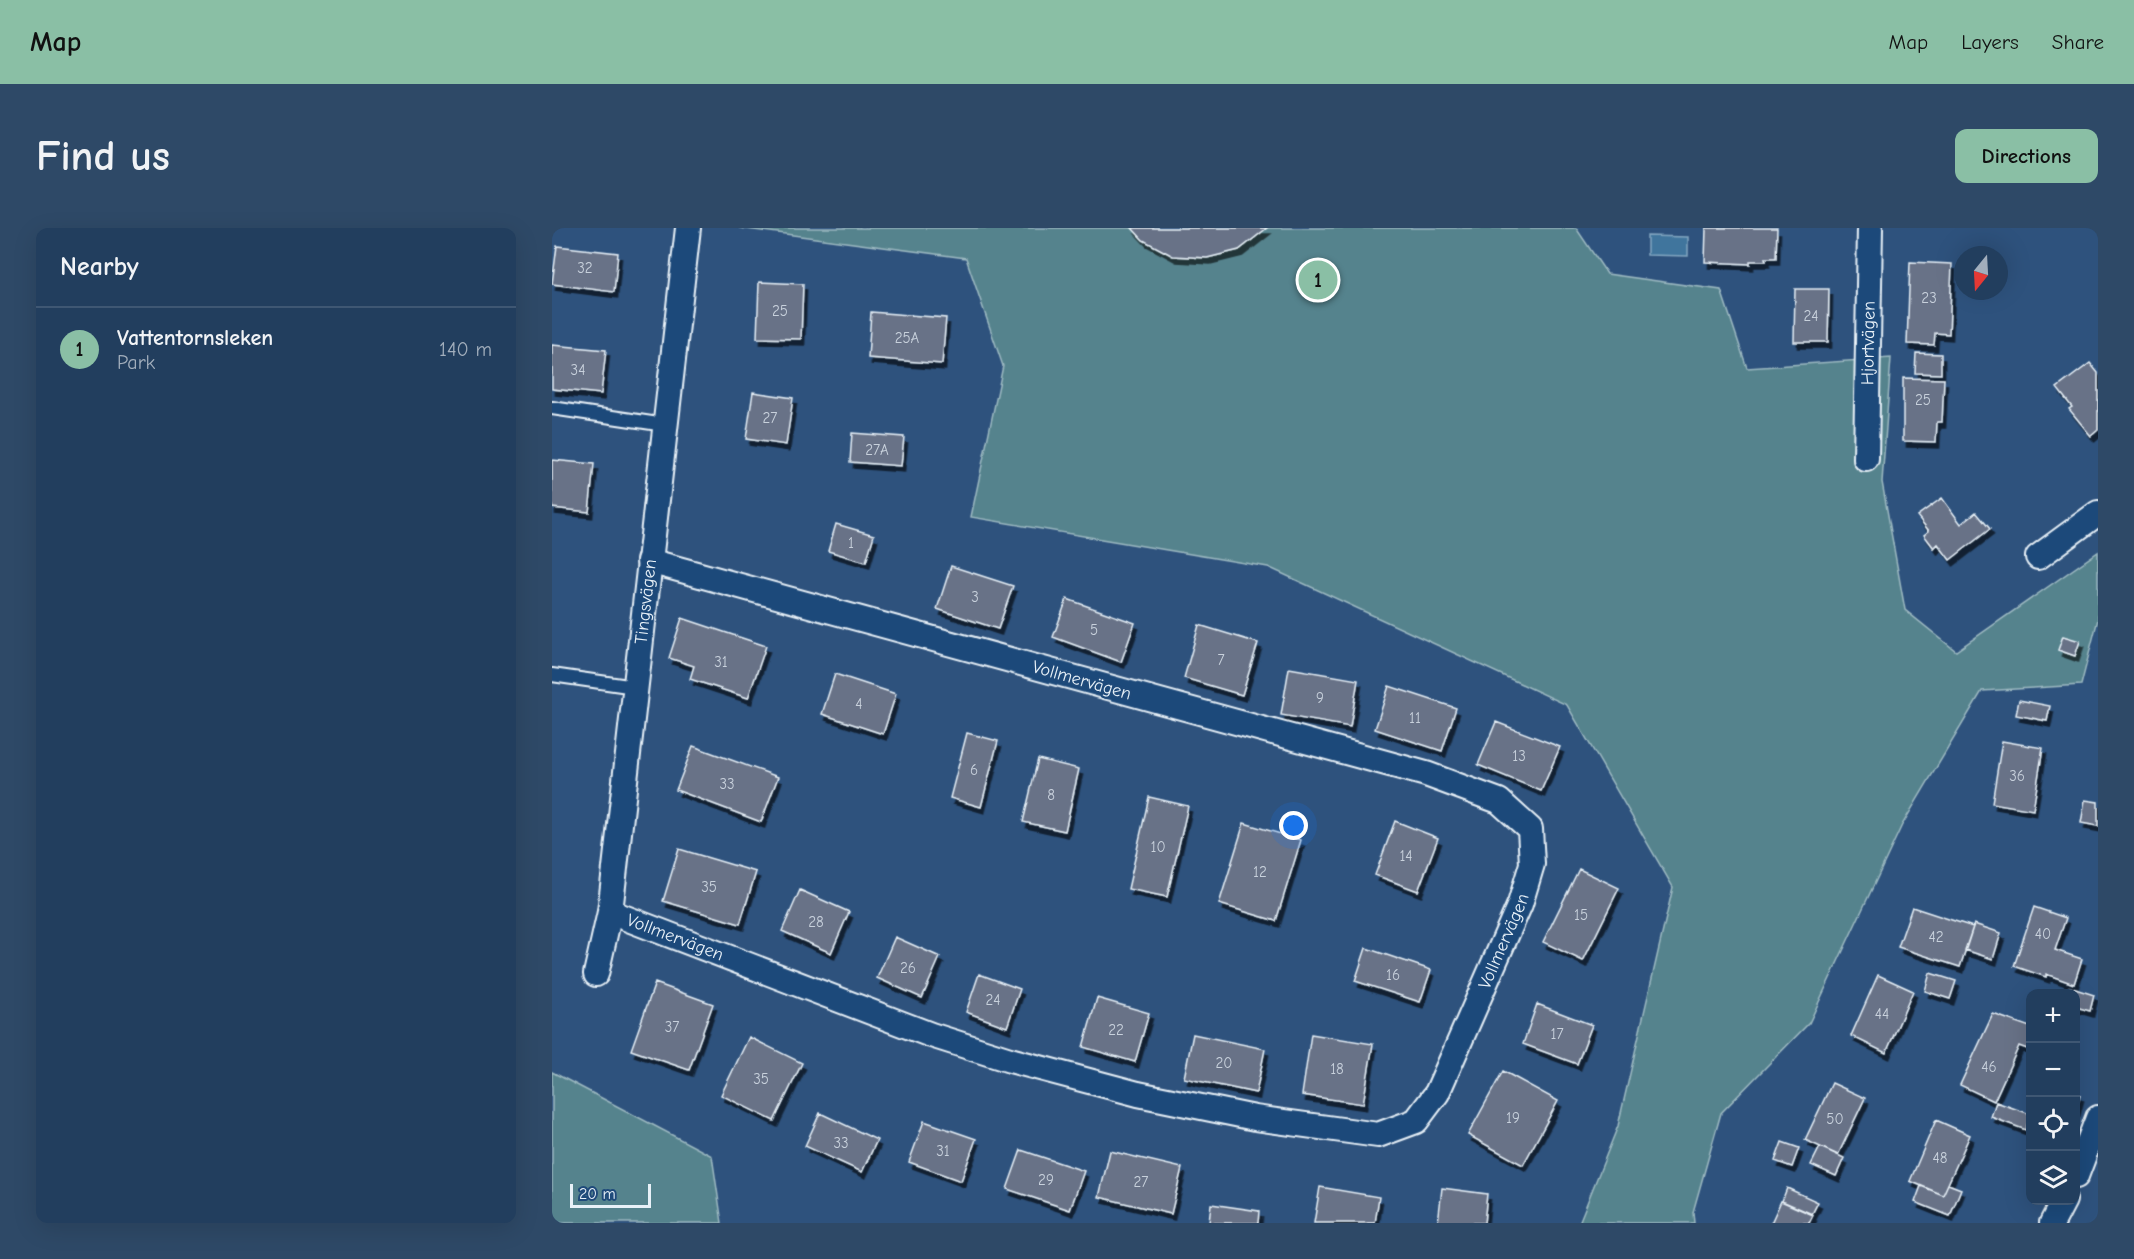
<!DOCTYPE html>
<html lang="en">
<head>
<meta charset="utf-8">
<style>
  :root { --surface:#223e5e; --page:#2e4967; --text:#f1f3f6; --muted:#a2aebc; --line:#3f5773; --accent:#8abfa5 }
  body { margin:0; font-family:"Comic Neue",sans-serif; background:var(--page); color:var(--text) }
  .controls { position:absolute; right:18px; bottom:18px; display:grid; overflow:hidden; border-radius:12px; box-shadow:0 6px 24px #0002 }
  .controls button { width:54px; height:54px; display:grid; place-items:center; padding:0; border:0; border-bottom:2px solid var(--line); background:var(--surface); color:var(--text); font:30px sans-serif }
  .compass { position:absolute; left:1402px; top:18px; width:54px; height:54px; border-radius:50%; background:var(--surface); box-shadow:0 6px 24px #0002; rotate:198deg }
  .scale { position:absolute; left:18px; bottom:15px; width:81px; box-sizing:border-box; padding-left:6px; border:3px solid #e8f1f8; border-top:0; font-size:16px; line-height:21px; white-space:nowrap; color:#e8f1f8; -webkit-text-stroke:4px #1f4a7a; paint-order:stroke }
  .you { position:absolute; left:742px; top:598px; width:21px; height:21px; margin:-15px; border:4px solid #fff; border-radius:50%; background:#1a73e8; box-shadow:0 0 0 9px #1a73e833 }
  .badge { display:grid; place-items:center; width:39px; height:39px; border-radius:50%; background:var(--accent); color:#111; font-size:20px; font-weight:700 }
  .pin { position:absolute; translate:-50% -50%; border:3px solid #fff; box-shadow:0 2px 6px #0006 }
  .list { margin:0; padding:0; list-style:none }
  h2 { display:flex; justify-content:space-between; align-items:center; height:78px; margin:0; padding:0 24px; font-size:26px }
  h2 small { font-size:20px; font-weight:400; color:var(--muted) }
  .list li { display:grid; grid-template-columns:39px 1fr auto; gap:18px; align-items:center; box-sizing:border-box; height:84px; padding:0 24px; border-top:2px solid var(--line) }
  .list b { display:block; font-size:22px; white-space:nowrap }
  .list p { margin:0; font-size:20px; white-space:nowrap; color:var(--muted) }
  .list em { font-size:20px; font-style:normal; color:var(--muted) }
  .icon { flex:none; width:33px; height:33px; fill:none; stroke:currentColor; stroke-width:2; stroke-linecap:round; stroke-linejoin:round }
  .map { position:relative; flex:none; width:1546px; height:995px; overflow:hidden; border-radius:12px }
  header { display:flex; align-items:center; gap:36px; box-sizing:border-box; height:84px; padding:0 30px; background:var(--accent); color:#111 }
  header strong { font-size:28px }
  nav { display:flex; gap:33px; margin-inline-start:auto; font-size:21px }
  .intro { display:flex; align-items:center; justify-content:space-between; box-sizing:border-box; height:144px; padding:0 36px }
  h1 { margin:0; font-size:42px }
  .button { padding:15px 27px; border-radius:12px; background:var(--accent); color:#111; font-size:21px; font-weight:700 }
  main { display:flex; gap:36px; padding:0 36px }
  aside { flex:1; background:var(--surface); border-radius:12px; box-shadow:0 6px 24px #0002 }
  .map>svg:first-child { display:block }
  .green { fill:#55838d; stroke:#9ebac2; stroke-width:1.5 }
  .water { fill:#40759d; stroke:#83a7c1; stroke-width:1.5 }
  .building { fill:#687287; stroke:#e8f1f8; stroke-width:1.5; filter:url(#shadow) }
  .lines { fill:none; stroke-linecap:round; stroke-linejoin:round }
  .lane-casing { stroke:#e8f1f8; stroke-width:16 }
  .street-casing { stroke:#e8f1f8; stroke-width:28 }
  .lane { stroke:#1f4a7a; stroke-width:12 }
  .street { stroke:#1f4a7a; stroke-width:24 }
  .labels { text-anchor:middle; stroke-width:4.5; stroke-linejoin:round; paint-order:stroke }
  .number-label { font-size:15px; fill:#c8d1dc }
  .street-label { font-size:18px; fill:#e8f1f8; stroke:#1f4a7a }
</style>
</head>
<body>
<header>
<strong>Map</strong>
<nav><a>Map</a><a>Layers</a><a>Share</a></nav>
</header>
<div class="intro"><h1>Find us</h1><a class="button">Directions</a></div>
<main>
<aside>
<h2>Nearby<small></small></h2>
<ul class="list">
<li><span class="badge">1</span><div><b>Vattentornsleken</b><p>Park</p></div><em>140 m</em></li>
</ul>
</aside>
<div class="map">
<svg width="1546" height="995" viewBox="0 0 1546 995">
  <defs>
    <filter id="shadow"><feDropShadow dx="3.5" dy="6" stdDeviation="0" flood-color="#0009"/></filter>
  </defs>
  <rect width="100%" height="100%" fill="#2e527d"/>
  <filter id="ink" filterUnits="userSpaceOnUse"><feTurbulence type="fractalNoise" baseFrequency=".0167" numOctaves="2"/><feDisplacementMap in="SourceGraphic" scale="12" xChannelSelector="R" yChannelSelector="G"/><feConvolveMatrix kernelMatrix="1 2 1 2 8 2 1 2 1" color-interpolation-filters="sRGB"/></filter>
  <g filter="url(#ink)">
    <path class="green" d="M187,0H1024L1055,46L1169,62L1195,140L1339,130L1330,254L1353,382L1404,423L1546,324V391L1529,457L1430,463L1350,597L1257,795L1169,885L1141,984L1142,995H1027L1066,898L1121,659L1015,477L716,339L419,289L451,138L414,30Z
      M0,844L160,928L170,995H0Z"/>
    <path class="water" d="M1095,8L1136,9V28L1095,27Z"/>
    <path class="building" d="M580,0H715L687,22L655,30L621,28L591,12Z
      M1154,0H1225L1224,30H1213L1214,33H1198V36L1153,34Z
      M5,18L66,25L62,64L0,56Z
      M1358,34L1400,36L1397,106L1383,105L1382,117L1355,116Z
      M207,54L251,56L249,111L205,110Z
      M1243,61H1277L1276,114H1242Z
      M319,84L394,90L390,136L316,130Z
      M0,117L54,122L49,166L0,161Z
      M1364,125L1389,126V146L1363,145Z
      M1538,135L1546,145V202L1539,208L1517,181L1520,179L1505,160Z
      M1351,150L1392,151L1390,194H1385L1384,214L1351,213Z
      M201,164L241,170L234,217L194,211Z
      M300,205L352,209L349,238L298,234Z
      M0,232L42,236L37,284L0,280Z
      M1390,270L1409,296L1424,284L1438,301L1398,332L1386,316L1382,320L1372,307L1377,303L1365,288Z
      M284,296L322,307L314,334L276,323Z
      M399,338L461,358L446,401L385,381Z
      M515,371L583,395L569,434L501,409Z
      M130,390L214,418L196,470L138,451L142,438L117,430Z
      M647,397L706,415L690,467L632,450Z
      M1511,408L1528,413L1523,428L1506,422Z
      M737,440L806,452L798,499L729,487Z
      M283,446L344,466L331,506L270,486Z
      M837,458L904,480L890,523L823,501Z
      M1467,472L1498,478L1495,493L1464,487Z
      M944,494L1008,519L989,563L926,537Z
      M415,505L446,513L429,579L398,570Z
      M1450,513L1491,520L1481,582L1440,575Z
      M141,518L226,549L209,594L124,562Z
      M486,531L527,541L513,603L471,594Z
      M597,569L636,578L615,669L576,661Z
      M1533,572L1546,574V598L1529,595Z
      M843,593L886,610L866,663L823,647Z
      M692,595L749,612L724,693L667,676Z
      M127,621L204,644L188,696L111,673Z
      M1027,641L1067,660L1031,733L991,714Z
      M248,662L297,684L279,725L230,703Z
      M1360,679L1421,699L1408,739L1346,719Z
      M1482,679L1514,690L1503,722L1530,731L1522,756L1494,746V749L1462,738Z
      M1422,696L1449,705L1441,731L1413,722Z
      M343,709L388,729L370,770L325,750Z
      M814,720L879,742L868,774L803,753Z
      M1378,745L1404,753L1398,771L1373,763Z
      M427,746L468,761L455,799L414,784Z
      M1326,747L1361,763L1334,825L1299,808Z
      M103,755L161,776L137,842L79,822Z
      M1517,759L1542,767L1538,783L1524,779V766H1515Z
      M545,770L597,785L583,834L531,819Z
      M985,776L1040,797L1025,836L971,816Z
      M1441,786L1478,799V822L1467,818L1442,873L1408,857Z
      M641,806L713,821L704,865L632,850Z
      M759,806L821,816L811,876L750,867Z
      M197,809L250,835L222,893L169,867Z
      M951,843L1006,873L971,937L916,907Z
      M1280,855L1313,870L1286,927L1253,912Z
      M1524,866L1528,867L1524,883Z
      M1444,874L1478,886L1474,902L1439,889Z
      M268,885L325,912L310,944L253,918Z
      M1384,892L1418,907L1391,967L1358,953Z
      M372,893L424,911L409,953L357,934Z
      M1230,914L1247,920L1240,939L1223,933Z
      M1268,919L1292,930L1284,948L1259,937Z
      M469,922L532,943L518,982L455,961Z
      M558,923L630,940L619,986L547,969Z
      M1396,956L1409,961L1398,988L1363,974L1369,958L1391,967Z
      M768,959L827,969L823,995H762Z
      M890,960L935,966L932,995H886Z
      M1235,960L1266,974L1260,986L1230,973Z
      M1229,973L1261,987L1257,995H1219Z
      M659,976L707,983L706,995H657Z"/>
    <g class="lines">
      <g class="lane-casing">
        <path id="lane" d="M0,180L113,197
          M0,447L83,459"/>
      </g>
      <g class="street-casing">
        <g id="street">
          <path id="s1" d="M1314,231L1318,0"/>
          <path d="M1486,329L1546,285"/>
          <path id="s2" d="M58,684L379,807L458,832L586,866L703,890L826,907L864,893L885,865L968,676L980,636L978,601L947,573L874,546L97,333"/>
          <path id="s3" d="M44,746L58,684L136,0"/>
          <path d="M1524,948L1546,890"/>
          <path d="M1500,995L1512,972"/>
        </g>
      </g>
      <use href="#lane" class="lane"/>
      <use href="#street" class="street"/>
    </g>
  </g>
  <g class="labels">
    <g class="number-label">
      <text x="33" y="45">32</text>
      <text x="1377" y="75">23</text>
      <text x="228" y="88">25</text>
      <text x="1259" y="93">24</text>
      <text x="355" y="115">25A</text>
      <text x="26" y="147">34</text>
      <text x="1371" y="177">25</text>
      <text x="218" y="195">27</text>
      <text x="325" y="227">27A</text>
      <text x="299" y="320">1</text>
      <text x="423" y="374">3</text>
      <text x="542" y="407">5</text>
      <text x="669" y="437">7</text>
      <text x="169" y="439">31</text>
      <text x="768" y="475">9</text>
      <text x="307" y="481">4</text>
      <text x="863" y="495">11</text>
      <text x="967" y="533">13</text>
      <text x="422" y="547">6</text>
      <text x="1465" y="553">36</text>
      <text x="175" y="561">33</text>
      <text x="499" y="572">8</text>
      <text x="606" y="624">10</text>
      <text x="854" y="633">14</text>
      <text x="708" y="649">12</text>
      <text x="157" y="664">35</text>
      <text x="1029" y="692">15</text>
      <text x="264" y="699">28</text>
      <text x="1491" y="711">40</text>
      <text x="1384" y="714">42</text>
      <text x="356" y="745">26</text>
      <text x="841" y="752">16</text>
      <text x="441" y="777">24</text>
      <text x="1330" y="791">44</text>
      <text x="120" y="804">37</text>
      <text x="564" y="807">22</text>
      <text x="1005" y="811">17</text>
      <text x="672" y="840">20</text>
      <text x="1437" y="844">46</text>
      <text x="785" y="846">18</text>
      <text x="209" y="856">35</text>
      <text x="961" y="895">19</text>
      <text x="1283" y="896">50</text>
      <text x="289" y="920">33</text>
      <text x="391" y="928">31</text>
      <text x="1388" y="935">48</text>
      <text x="494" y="957">29</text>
      <text x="589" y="959">27</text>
    </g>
    <g class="street-label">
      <text dy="6" stroke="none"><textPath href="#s1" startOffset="116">Hjortvägen</textPath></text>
      <text dy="6" stroke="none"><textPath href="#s3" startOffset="376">Tingsvägen</textPath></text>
      <text transform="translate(530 452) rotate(16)" y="6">Vollmervägen</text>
      <text dy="6" stroke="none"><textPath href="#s2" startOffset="70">Vollmervägen</textPath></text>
      <text dy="6" stroke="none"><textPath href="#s2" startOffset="1044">Vollmervägen</textPath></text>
    </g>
  </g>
</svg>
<div class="controls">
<button>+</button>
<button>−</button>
<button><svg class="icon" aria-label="locate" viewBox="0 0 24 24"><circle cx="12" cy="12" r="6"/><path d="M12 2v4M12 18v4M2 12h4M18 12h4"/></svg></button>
<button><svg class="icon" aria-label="layers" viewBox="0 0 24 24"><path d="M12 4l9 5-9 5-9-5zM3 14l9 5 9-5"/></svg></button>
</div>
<svg class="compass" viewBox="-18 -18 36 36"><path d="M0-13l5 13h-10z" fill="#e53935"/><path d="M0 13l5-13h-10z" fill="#a2aebc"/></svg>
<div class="scale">20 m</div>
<div class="you"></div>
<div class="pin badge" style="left:766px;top:52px">1</div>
</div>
</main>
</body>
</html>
